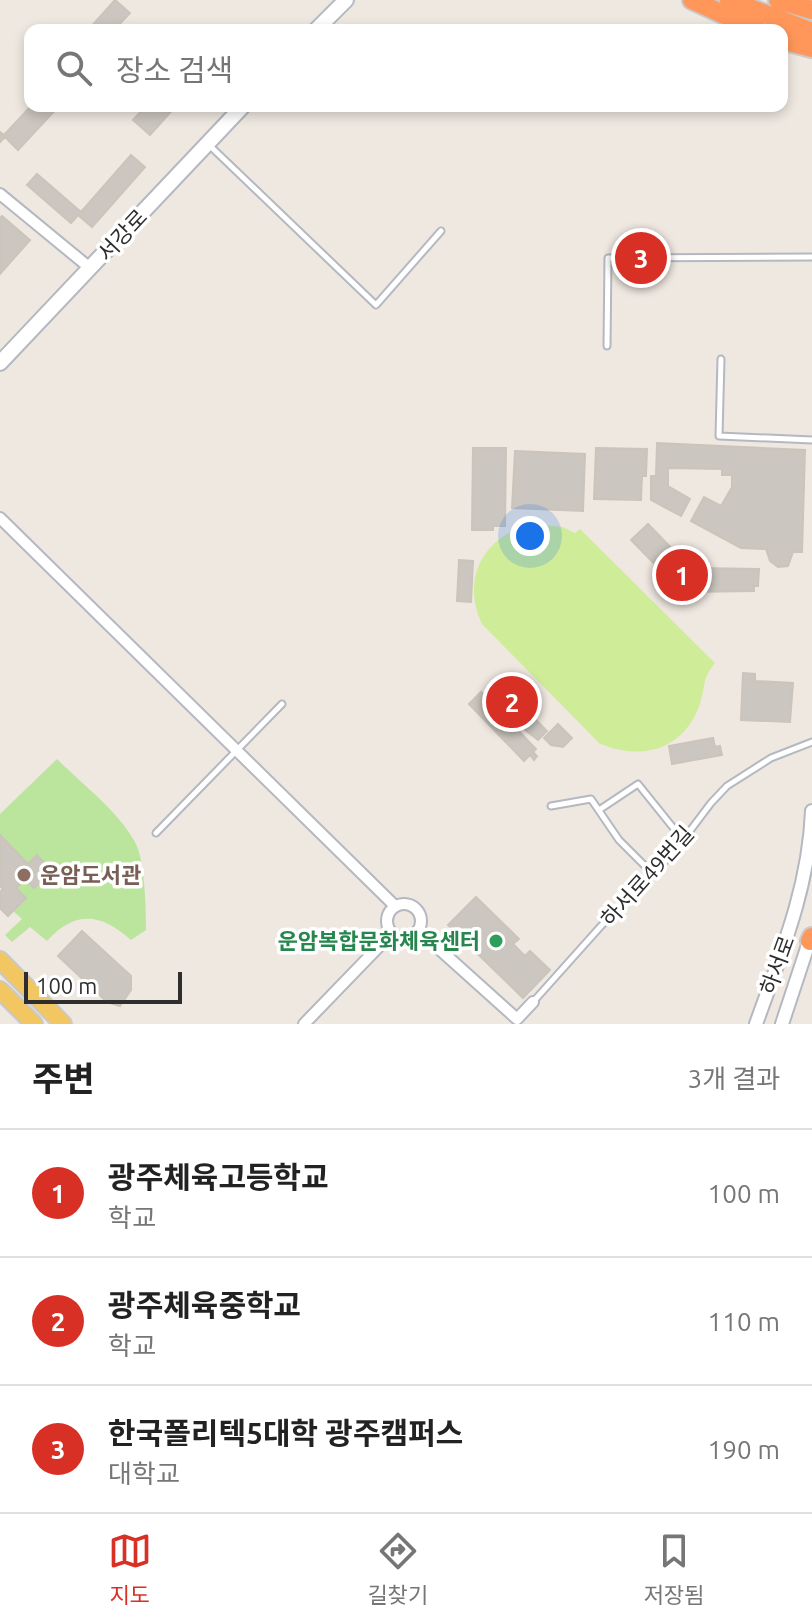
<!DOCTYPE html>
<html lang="ko">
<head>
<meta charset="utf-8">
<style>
  :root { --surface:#fff; --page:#f6f6f6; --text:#222; --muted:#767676; --line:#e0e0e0; --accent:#d93025 }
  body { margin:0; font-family:Ubuntu,"Noto Sans KR",sans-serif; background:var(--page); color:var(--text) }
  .scale { position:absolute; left:24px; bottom:20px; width:158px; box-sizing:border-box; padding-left:8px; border:4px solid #2e2e2e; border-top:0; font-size:22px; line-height:28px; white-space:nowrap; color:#2e2e2e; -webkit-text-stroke:6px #fff; paint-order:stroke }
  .you { position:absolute; left:530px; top:536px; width:28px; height:28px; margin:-20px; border:6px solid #fff; border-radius:50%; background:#1a73e8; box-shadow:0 0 0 12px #1a73e833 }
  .badge { display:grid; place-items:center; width:52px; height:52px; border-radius:50%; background:var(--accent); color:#fff; font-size:26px; font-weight:700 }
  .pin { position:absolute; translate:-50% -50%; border:4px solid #fff; box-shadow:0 2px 8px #0006 }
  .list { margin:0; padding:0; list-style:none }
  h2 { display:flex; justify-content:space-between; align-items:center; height:104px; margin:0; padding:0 32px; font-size:34px }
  h2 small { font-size:26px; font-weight:400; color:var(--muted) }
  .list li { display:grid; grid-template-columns:52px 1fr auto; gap:24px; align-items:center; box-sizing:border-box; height:128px; padding:0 32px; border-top:2px solid var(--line) }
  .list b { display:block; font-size:30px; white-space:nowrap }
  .list p { margin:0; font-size:26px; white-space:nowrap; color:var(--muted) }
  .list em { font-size:26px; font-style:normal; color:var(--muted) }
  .icon { flex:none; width:44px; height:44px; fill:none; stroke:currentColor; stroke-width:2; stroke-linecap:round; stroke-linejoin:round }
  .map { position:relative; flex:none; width:812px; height:1024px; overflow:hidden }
  .search { position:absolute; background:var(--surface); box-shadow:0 4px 12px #0003; left:24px; right:24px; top:24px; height:88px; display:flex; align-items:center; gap:20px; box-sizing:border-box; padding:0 28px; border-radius:16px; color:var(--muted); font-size:30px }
  .sheet { height:488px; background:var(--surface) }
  nav { display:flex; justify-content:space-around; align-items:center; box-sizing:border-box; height:112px; border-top:2px solid var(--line); background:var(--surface); font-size:22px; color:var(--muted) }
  nav a { display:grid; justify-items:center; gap:4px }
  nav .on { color:var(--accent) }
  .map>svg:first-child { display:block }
  .green { fill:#bbe59d }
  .pitch { fill:#cfec99 }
  .building { fill:#cbc6bf; stroke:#cbc4ba; stroke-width:2 }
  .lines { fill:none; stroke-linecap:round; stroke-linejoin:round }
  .service-casing { stroke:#b4b8c1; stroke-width:9 }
  .minor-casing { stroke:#b4b8c1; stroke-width:14 }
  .tertiary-casing { stroke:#b4b8c1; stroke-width:16 }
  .secondary-casing { stroke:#b4b8c1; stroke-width:18 }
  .primary-casing { stroke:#c9c9c9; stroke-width:20 }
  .motorway-casing { stroke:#c9c9c9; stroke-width:22 }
  .service { stroke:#fff; stroke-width:5 }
  .minor { stroke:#fff; stroke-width:10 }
  .tertiary { stroke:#fff; stroke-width:12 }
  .secondary { stroke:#fff; stroke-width:14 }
  .primary { stroke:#f2c762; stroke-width:16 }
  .motorway { stroke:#ff975b; stroke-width:18 }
  .education-dot { fill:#8d6e63; stroke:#fff; stroke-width:3 }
  .leisure-dot { fill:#2e9e5b; stroke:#fff; stroke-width:3 }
  .labels { text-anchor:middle; stroke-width:7; stroke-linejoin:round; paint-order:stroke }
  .street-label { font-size:22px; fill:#2e2e2e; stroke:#fff }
  .education-label { font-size:22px; font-weight:bold; fill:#785e54; stroke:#fff; text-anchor:start }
  .leisure-label { font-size:22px; font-weight:bold; fill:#27864d; stroke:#fff; text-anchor:end }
</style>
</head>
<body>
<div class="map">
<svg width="812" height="1024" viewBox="0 0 812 1024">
  <rect width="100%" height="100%" fill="#efe8e1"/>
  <path class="green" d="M57,759C83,785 117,810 135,842C145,860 146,908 146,930L131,940C101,913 75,910 47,941L30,927L12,942L5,935L22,919L13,911L26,898L16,888L25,879L34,888L52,870L37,855L28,864L0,835V814Z"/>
  <path class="pitch" d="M534,524L563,527L575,533L580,529L715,663C701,679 706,690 698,709C681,751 639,761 599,743L482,624C460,577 485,534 534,524Z"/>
  <path class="building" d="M115,0L130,13L114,30H88Z
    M31,106H59L18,150L5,137L0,142V132L4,135Z
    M146,106H176L150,135L133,120Z
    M131,155L145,167L92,227L78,215L71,223L27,185L37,174L81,212Z
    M2,216L30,240L0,274V218Z
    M657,443L805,450L802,552H793L788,566L778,567L770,561L766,549L741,548L691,521L704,497L721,506L732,487V475H722V469L668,468V486L690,499L681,516L651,500V476H656Z
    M473,448H506L505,526H493V530H472Z
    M596,448L647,449L646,476H642L641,500L594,499Z
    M515,451L585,454L583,511L512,508Z
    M648,524L683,560L686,558L696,564V568L759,569L758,586H754V591L686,592L679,589L631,540Z
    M459,560L473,561L471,602L457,601Z
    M743,673L755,674V681L793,683L790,722L741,720Z
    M481,692L536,749L533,752L537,756L534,760L530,755L524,761L469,704Z
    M535,719L547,731L538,740L524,729Z
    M558,724L572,738L563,747L551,745L544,738Z
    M713,738L715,747L720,746L722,755L672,764L669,746Z
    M0,835L28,864L37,855L52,871L34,888L25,879L16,888L26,898L8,916L0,908V892L3,889L0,886Z
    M476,897L519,939L513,944L525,956L530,951L550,970L523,998L448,925Z
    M82,931L131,976V990L120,1006L107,1002L58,956Z"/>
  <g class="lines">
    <g class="service-casing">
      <path id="service" d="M208,144L376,305L441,231
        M607,346L608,258L812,257
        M721,359L719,436L812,440
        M551,806L591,799L619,840L653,874
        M599,810L638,784L683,840
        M156,833L282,704
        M533,1002L601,926L674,852L711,803L727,786L771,758L812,742"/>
    </g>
    <g class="minor-casing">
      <path id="minor" d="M0,194L90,268
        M0,518L395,906
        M387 921a17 17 0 1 1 34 0a17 17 0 1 1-34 0Z
        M418,930L517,1019L533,1002
        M304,1024L392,933"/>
    </g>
    <g class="tertiary-casing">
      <path id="tertiary" d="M756,1024C781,954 809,887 812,811
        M782,1024L811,936"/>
    </g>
    <g class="secondary-casing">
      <path id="secondary" d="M316,30L346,0
        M0,363L243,106"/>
    </g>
    <g class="primary-casing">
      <path id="primary" d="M0,960L63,1024
        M0,990L34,1024"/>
    </g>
    <g class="motorway-casing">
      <path id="motorway" d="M692,0L758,30
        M729,0L812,32
        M778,0L812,10
        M782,40L812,48
        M810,941L812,937"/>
    </g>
    <use href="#service" class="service"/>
    <use href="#minor" class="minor"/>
    <use href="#tertiary" class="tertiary"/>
    <use href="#secondary" class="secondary"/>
    <use href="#primary" class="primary"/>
    <use href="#motorway" class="motorway"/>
  </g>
  <circle class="education-dot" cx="24" cy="875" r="8"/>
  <circle class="leisure-dot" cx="496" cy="941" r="8"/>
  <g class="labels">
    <g class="street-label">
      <text transform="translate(122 235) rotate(-47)" y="8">서강로</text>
      <text transform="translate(647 876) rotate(-48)" y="8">하서로49번길</text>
      <text transform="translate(777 965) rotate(-70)" y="8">하서로</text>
    </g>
    <g class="education-label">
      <text x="40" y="883">운암도서관</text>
    </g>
    <g class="leisure-label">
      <text x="480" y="949">운암복합문화체육센터</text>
    </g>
  </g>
</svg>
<div class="scale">100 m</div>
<div class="you"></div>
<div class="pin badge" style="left:682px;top:575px">1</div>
<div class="pin badge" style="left:512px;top:702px">2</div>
<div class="pin badge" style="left:641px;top:258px">3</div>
<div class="search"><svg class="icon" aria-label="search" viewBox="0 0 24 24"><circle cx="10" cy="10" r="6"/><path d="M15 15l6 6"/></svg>장소 검색</div>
</div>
<section class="sheet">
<h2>주변<small>3개 결과</small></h2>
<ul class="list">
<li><span class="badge">1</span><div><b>광주체육고등학교</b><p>학교</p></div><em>100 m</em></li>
<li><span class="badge">2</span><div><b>광주체육중학교</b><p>학교</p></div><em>110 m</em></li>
<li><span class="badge">3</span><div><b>한국폴리텍5대학 광주캠퍼스</b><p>대학교</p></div><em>190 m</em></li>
</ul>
</section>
<nav>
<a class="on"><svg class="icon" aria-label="map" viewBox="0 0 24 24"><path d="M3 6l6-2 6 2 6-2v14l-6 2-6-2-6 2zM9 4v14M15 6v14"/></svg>지도</a>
<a><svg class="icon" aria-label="directions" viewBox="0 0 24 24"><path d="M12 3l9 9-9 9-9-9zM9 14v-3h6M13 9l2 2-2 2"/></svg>길찾기</a>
<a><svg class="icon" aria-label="saved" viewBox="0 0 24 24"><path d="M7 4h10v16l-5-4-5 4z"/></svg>저장됨</a>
</nav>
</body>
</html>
